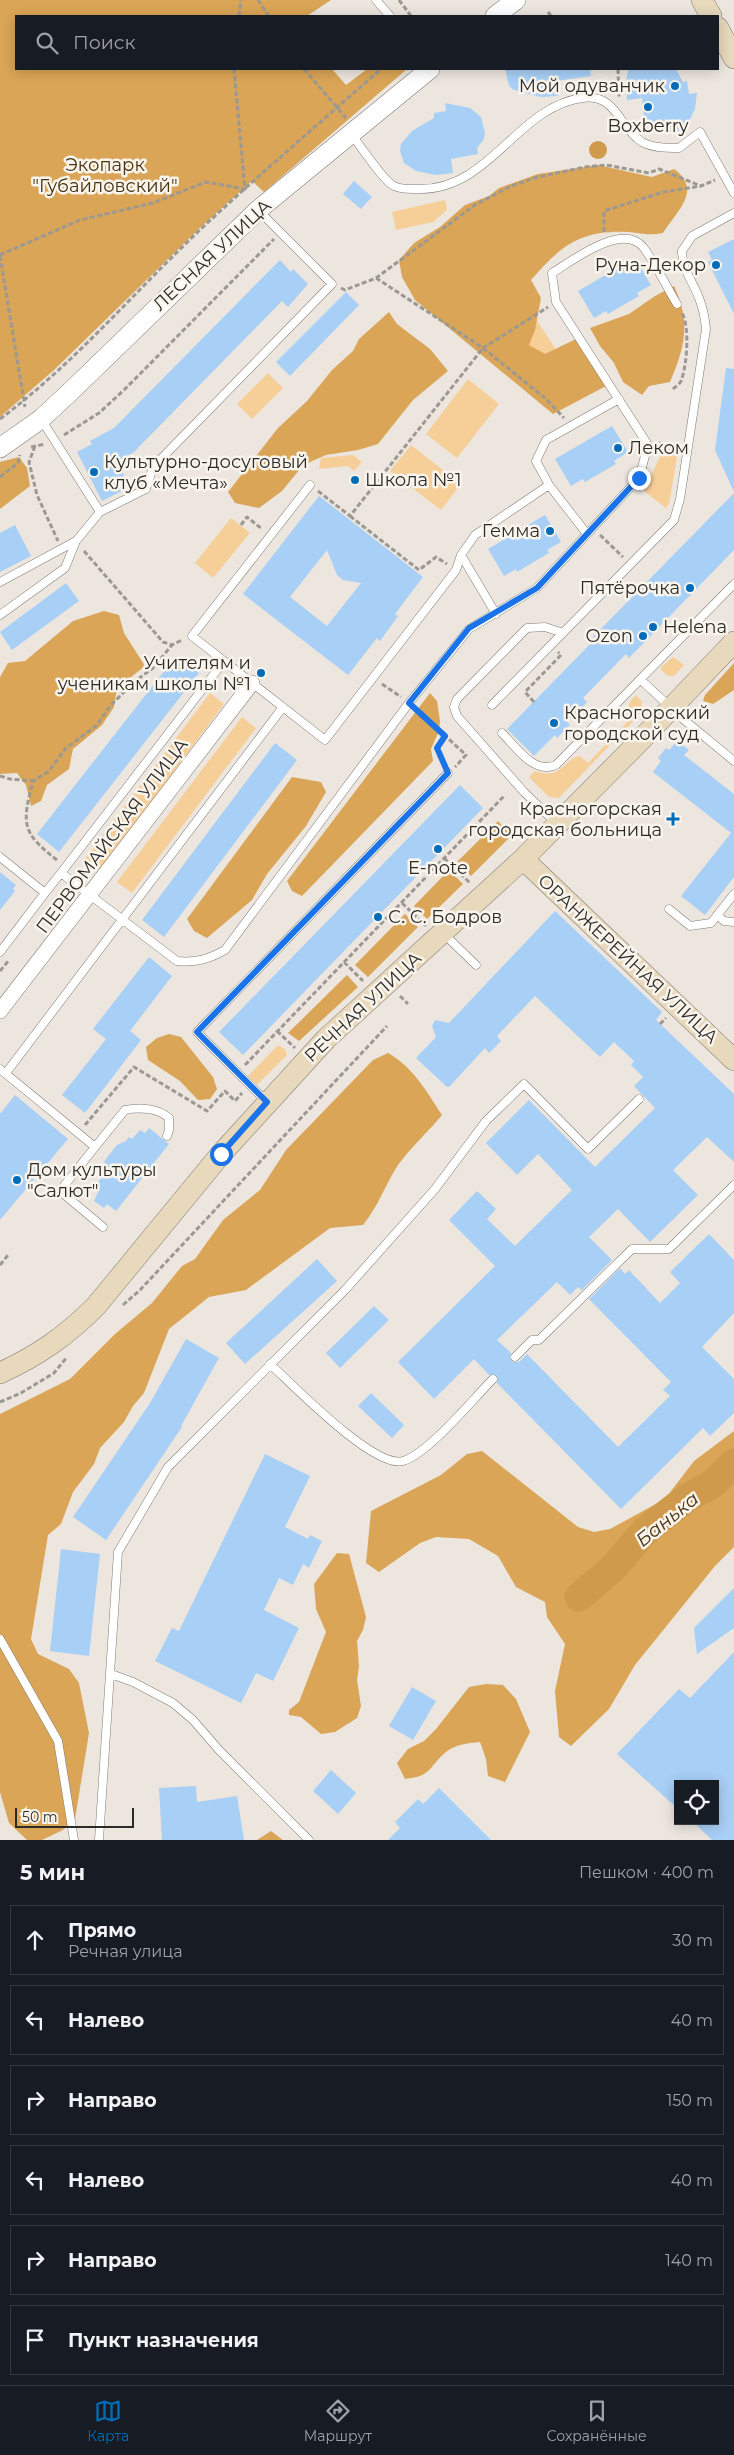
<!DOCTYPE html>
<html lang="ru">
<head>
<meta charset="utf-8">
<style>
  :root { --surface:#171b24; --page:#242831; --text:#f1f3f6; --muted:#9ea1a6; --line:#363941; --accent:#006cb8 }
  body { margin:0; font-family:Montserrat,sans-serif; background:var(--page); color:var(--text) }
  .controls { position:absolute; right:15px; bottom:15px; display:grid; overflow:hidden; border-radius:0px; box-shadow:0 2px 12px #0003 }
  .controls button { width:45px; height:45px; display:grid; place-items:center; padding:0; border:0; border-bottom:1px solid var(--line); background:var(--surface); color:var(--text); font:25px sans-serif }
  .scale { position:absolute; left:15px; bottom:12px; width:119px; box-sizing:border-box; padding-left:5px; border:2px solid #2d2b28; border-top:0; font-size:14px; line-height:18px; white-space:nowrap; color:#2d2b28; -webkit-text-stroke:4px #f9f4ec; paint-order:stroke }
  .stop { position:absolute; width:15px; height:15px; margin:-11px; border:4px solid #1a73e8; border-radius:50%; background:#fff }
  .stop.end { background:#1a73e8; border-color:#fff; box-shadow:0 1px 5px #0008 }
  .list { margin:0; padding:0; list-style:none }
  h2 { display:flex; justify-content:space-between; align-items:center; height:65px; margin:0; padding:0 20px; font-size:21px }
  h2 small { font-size:16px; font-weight:400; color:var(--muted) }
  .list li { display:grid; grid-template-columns:32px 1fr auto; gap:15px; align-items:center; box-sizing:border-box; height:70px; margin:0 10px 10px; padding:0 10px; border:1px solid var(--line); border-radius:0px }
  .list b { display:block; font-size:19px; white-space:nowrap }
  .list p { margin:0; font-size:16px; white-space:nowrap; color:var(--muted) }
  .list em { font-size:16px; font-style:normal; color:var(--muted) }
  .icon { flex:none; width:28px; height:28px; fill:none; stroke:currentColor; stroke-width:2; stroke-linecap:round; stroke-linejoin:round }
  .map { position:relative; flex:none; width:734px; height:1840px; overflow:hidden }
  .search { position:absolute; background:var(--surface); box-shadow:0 2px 12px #0003; left:15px; right:15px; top:15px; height:55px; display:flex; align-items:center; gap:12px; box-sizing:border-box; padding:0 18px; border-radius:0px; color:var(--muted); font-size:19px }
  .sheet { height:545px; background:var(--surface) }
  nav { display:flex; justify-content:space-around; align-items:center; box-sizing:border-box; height:70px; border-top:1px solid var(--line); background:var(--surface); font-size:14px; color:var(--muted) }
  nav a { display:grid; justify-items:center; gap:2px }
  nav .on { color:var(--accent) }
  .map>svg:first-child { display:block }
  .green { fill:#f6cf98 }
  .forest { fill:#daa556 }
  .water { fill:#cf9a4b }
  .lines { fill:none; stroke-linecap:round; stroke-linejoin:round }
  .river { stroke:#cf9a4b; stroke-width:29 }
  .building { fill:#a8cff6; fill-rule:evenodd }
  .service-casing { stroke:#817c75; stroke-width:9 }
  .minor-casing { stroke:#817c75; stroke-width:16 }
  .tertiary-casing { stroke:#817c75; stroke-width:20 }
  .secondary-casing { stroke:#817c75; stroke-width:22 }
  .path { stroke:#9c9892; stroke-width:3; stroke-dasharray:5 2.5; stroke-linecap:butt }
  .service { stroke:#fff; stroke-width:8 }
  .minor { stroke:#fff; stroke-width:15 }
  .tertiary { stroke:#fff; stroke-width:19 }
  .secondary { stroke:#e8d8bc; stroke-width:21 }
  .route { stroke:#1a73e8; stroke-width:6 }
  .poi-dot { fill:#006cb8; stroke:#f9f4ec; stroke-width:2 }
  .labels { text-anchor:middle; stroke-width:5; stroke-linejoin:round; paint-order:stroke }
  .poi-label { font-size:18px; fill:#2d2b28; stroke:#f9f4ec; text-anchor:end }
  .park-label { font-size:18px; fill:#483210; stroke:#f9f4ec }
  .street-label { font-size:18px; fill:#2d2b28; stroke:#f9f4ec }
  .water-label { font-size:19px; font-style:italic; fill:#48320f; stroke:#f9f4ec }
</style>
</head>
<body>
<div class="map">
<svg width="734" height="1840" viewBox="0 0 734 1840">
  <rect width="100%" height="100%" fill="#ece6df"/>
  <path class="green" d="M445,200L447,210L433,222L396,230L392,212Z
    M522,298L561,357L538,372L489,330Z
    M268,373L283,388L252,419L237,404Z
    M468,379L499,404L457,458L426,434Z
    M411,445L461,484L441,510L390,471Z
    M664,448L678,451L669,504L666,508L644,491Z
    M353,455L362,462L354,471L348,466L319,469L321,458Z
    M231,518L250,533L213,578L195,563Z
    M673,657L684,665L674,676H668L661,670V667Z
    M210,693L224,704L100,870L85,859Z
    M636,695L642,702L641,713L559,798L549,797L529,777L535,771C563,781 563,758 580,756L588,763L632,717C626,708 628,703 636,695Z
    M242,717L256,728L132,893L117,882Z
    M278,1045L285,1049L287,1055L257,1085L248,1076Z"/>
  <path class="forest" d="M0,0H331L307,16H16V69H332L346,85L367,69H407L264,192L252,181L203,225L54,370L0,417Z
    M598,165L652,177L674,169C703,190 677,211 663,233C648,236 642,233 628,232C579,230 561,246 531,280L541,298L535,330L529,345L545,354L576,339L606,386L553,414L415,300L402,277L399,260L414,243L440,227L465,205L489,196L499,188L538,174Z
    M674,286C691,322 685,347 670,382L649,386L642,395L623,382L614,363L600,346L590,328L629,314L655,296Z
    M389,312L397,324L430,349L448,371L413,400L378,444L358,450L326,455L312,461L300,469L282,491L259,508L235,503L228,492L278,428L307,401L332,370L353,351L359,339Z
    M19,457L27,468L30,486L0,509V462Z
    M104,611L119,615L124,633L145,666L121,685L116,694L114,707L102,725L73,749L69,769L47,785L41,801L31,806L26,785L17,773L0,774V677L8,663L25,661L73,621Z
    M734,663V690L713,704L703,701L705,695Z
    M430,693L437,701L440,721L439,731L431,749L433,761L302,896L292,891L287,881Z
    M292,777L321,782L326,792L306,826L267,874L252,900L207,938L194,931L187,919Z
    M498,821L512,835L471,876L457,862Z
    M449,870L463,884L427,919L414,906Z
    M405,914L418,927L368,977L355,965Z
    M347,975L358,987L299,1041L288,1033Z
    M169,1034L181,1037L213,1077L217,1089L210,1099L198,1100L180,1081L148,1060L146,1047L157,1038Z
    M388,1053C413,1067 427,1092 442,1115C428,1132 411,1147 398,1165C385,1185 378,1207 363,1225L330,1228L246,1290L209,1297L169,1329L144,1393L133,1406L124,1422L100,1448L94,1464L73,1492L61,1524L48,1535L31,1639L38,1654L69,1669L79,1683L89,1733L75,1819L63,1830L42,1840H27L9,1823L0,1792V1414L70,1379L115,1334L152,1303L182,1266L195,1259L223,1220L260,1190L286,1150L373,1060Z
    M734,1431V1547L715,1566L635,1665L609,1709L571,1746L559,1737L555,1691L565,1644L547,1617L545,1602L516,1587L498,1556L469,1539L436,1537L420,1543L379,1572L366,1563L371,1511L441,1475L467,1454L482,1451L578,1527L594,1532L610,1529L665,1499L694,1461Z
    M337,1553L349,1554L366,1617L363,1630L357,1641L359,1666L357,1680L361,1706L357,1718L335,1732L321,1734L301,1717L289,1715V1710L299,1702L326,1632L316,1609L314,1584Z
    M486,1684L503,1685L516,1699L530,1732L505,1782L488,1776L486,1759L480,1742C469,1743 456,1744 446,1752C428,1767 433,1776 405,1779L397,1763L408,1749L424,1741L436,1729L469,1687Z
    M271,1831L283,1840H257Z"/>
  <path class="water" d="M589 150a9 9 0 1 1 18 0a9 9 0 1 1-18 0Z"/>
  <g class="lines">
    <path class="river" d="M579,1597L612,1569L645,1531L687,1498L714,1483L734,1463"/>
  </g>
  <path class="building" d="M505,69H590L591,76L556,81L558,96L541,97L514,90L509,86Z
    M628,69H676L683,82L687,81L689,94L697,93L695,109L687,125L678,131L667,132L661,131L652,125L645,126L642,98L627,100L626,83Z
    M445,103L470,108L481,117L485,133L484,139L477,148L478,154L451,159L453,173L436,175L416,171L404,163L400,151L401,144L412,131L434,118V113L446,111Z
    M354,181L372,197L361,209L343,194Z
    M734,239V314L708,262L712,260L708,252Z
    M635,258L651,285L637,293L639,296L608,314L606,311L594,318L578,291Z
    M280,260L291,272L293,269L308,284L288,307L282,301L134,452L117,462L130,487L102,501L77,452L92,444L90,441L114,428Z
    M346,292L359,305L290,376L276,362Z
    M726,368L734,369V492L715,450Z
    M612,426L628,452L614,461L616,464L585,482L583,479L571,486L555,459Z
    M734,493V550L629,658L626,654L583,698L587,702L567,722L570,725L557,738L555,735L534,756L507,729L595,639L593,637Z
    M319,496L423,577L395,614L398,616L380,641L377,638L348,675L243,594ZM327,550L337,575L343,580L361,583L327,626L290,597Z
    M545,515L561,542L547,550L549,553L517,572L516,569L504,576L488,549Z
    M15,525L31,556L0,572V533Z
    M66,583L79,601L12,650L0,632Z
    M176,656L199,673L59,852L37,834Z
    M677,741L689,750L684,755L734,794V877L705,915L681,896L731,833L653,772L661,761L658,758L666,748L669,750Z
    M275,743L297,760L164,937L142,920Z
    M460,785L483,808L243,1055L219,1032Z
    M0,872L16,885L13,889L15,891L0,910Z
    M555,911L662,1012L656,1020L734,1094V1162L707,1137L673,1170L698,1195L650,1242L618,1209L589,1237L612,1260L582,1290L578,1287L570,1295L557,1282L497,1340L511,1353L510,1358L513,1362H519L527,1354L618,1447L670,1396L663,1390L671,1382L589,1299L620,1268L625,1274L629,1270L660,1303L680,1283L670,1272L709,1234L734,1260V1313L702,1347L734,1379V1413L710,1436L703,1428L621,1509L497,1383V1375H489L474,1359L434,1399L398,1362L495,1266L449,1220L477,1191L496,1209L487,1219L515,1246L572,1190L538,1154L517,1175L486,1143L529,1100L595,1167L655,1108L634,1086L643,1077L631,1065L634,1061L614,1042L600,1057L535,996L497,1036L501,1041L489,1053L485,1048L449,1087H447L416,1058L436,1037L432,1026L435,1020L449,1023Z
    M149,957L172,976L130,1031L141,1040L85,1113L62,1095L106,1039L93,1029Z
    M15,1095L68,1139L0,1220V1114Z
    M149,1128L169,1144L116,1211L107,1204L104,1208L94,1201L99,1190L94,1186L103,1176L100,1174L103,1169L105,1160L117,1145L126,1141L129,1137L132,1139L140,1130L145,1133Z
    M317,1259L337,1281L245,1364L226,1343Z
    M374,1306L389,1320L340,1368L326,1353Z
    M186,1339L219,1358L181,1426L182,1427L106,1540L73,1517L150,1403Z
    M371,1393L404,1425L392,1438L358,1406Z
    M265,1454L310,1476L285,1527L308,1539L310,1535L322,1541L309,1568L303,1564L293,1585L279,1578L264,1610L299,1628L273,1681L256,1673L241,1703L155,1661L172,1628L179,1631Z
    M61,1549L100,1554L89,1656L50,1651Z
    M734,1588V1628L697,1654L694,1628Z
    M734,1652V1840H712L692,1821H715V1784H678V1809L617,1754L679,1689L690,1698Z
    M412,1687L436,1701L413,1740L389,1726Z
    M331,1770L356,1793L338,1814L313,1791Z
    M196,1786L197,1802L237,1796L244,1840H162L159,1788Z
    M439,1788L491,1840H388L400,1828L395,1822L418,1799L423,1804Z"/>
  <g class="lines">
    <g class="service-casing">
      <path id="service" d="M376,0L390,16
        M351,134C360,145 384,182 394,186C402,190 412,189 420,189C491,189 517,107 582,98C617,93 618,127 642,142C653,148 667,148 679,148L700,132L734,193
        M310,485L192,636L325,740L456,570L461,555L475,535L549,485L587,534
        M549,485L536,461L546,440L619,399
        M100,512L146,489L153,467L332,284L258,210
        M461,555L496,614
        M0,582L76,541
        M0,615L65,568L76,541L100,512L41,419
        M224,661L61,873L177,961C196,963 209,959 225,950L409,703L469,629L537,588L639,478L648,445L556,302L552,273C572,261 622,222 643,247C656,264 666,286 677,304
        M641,680L683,719L734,761
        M492,705L674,520L680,499L706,329C705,318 703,308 699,298C693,282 682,269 682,251L692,236L734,213
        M502,733C516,747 534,775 556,765L734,584
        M556,823L524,792L457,716L454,707L457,699L527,628L545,627L563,633
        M0,857L45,893L0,952
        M45,893L61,873
        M669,909L690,926L711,923L734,894
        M717,915L724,921L734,922
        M444,934L476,965
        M0,1069L95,1147L125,1110C140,1107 158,1108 169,1118V1130L167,1136
        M6,1073L283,707
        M267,1102L197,1032L448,773
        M95,1147L60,1191L103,1227
        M515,1357L532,1340H539L632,1249H669L734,1185
        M270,1364C293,1385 374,1469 403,1461C428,1454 473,1399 493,1379
        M0,1639L58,1741L74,1840
        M111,1674L133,1682L173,1703L193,1720L219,1750L309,1840
        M99,1840L118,1552L168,1467L345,1290L435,1189L486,1121L524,1084L588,1149L639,1099"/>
    </g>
    <g class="minor-casing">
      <path id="minor" d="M0,1011L252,683"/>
    </g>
    <g class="tertiary-casing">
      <path id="tertiary" d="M495,16L516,0
        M0,448L41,419L69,393L258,210L430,69"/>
    </g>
    <g class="secondary-casing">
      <path id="secondary" d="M702,0L711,16
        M718,28L734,58
        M523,859L734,1060
        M0,1373C39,1355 66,1336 96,1306L221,1154L326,1039L523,859L636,745L734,642"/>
    </g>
    <path class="path" d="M258,0L269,16
      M399,0L411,16
      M548,12L551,16
      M239,16L241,0
      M304,69L346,118
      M618,69L619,98
      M604,232V211L663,192L701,186L715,180
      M0,255L80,220L153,203L206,182L245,189L234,69
      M0,256L25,407
      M376,278L483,348L548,307
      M341,288L345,290L376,278L475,205L511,186L538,177L585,167L606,165L649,173L659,169L701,186
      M673,389C675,387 680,384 681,381C687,366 690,327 682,313
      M0,419C75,363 135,291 203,227C261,173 322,121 381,69
      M64,435L99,413L124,390L274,239
      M659,443L678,445
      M35,446L29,462L37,495L58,541
      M31,447L45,444
      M0,477L18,463L20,455
      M318,491L350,516L483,348L545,398L564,418
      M350,516L419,570L436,557L447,564
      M241,525L247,517L262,529
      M600,535L623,557
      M84,551L163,642L172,645L182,640
      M382,684L401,697
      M534,702L525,692L561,655L558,652
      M416,709L466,755L455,767
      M444,764L437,748L445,736
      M0,776L10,779L33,781
      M444,858L470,883
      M57,860C21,832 22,824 33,781L49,771L65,749L97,725L110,706L134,682L153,668L172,645
      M402,903L426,926
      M344,962L363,981
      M0,971L9,960
      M400,996L408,1004
      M660,1024L666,1018
      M277,1031L295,1048
      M245,1065L505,795
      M85,1125L134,1067L207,1111L225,1091L235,1101L242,1093
      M0,1265L8,1255
      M123,1305L140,1290L387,1026
      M0,1402L21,1393L54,1373L67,1357"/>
    <use href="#service" class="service"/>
    <use href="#minor" class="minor"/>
    <use href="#tertiary" class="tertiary"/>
    <use href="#secondary" class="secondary"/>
  </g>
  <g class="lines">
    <path class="route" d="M221,1154L267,1102L197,1032L448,773L437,748L445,736L409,703L469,628L537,588L639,478"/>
  </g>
  <g class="poi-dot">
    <circle cx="675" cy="86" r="5"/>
    <circle cx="648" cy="107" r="5"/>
    <circle cx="716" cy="265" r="5"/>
    <circle cx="618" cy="448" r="5"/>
    <circle cx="94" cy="472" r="5"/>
    <circle cx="355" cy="480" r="5"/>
    <circle cx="550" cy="531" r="5"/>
    <circle cx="690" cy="588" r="5"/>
    <circle cx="653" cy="627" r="5"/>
    <circle cx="643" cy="636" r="5"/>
    <circle cx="261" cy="673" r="5"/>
    <circle cx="554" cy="723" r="5"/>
    <path d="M670.5 811.5h5v5h5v5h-5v5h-5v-5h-5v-5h5z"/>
    <circle cx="438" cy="849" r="5"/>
    <circle cx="378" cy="917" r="5"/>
    <circle cx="17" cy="1180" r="5"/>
  </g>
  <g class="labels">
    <g class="poi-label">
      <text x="665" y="92">Мой одуванчик</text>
      <text x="648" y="132" text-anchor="middle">Boxberry</text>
      <text x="706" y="271">Руна-Декор</text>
      <text x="628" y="454" text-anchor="start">Леком</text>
      <text x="104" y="468" text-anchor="start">Культурно-досуговый<tspan x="104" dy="21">клуб «Мечта»</tspan></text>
      <text x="365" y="486" text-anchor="start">Школа №1</text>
      <text x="540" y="537">Гемма</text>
      <text x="680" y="594">Пятёрочка</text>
      <text x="663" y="633" text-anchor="start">Helena</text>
      <text x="633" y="642">Ozon</text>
      <text x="251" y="669">Учителям и<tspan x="251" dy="21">ученикам школы №1</tspan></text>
      <text x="564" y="719" text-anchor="start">Красногорский<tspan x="564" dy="21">городской суд</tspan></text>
      <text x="662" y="815">Красногорская<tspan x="662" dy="21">городская больница</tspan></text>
      <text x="438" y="874" text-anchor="middle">E-note</text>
      <text x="388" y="923" text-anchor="start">С. С. Бодров</text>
      <text x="27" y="1176" text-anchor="start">Дом культуры<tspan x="27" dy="21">"Салют"</tspan></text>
    </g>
    <g class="park-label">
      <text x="105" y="171">Экопарк<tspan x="105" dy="21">"Губайловский"</tspan></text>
    </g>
    <g class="street-label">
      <text transform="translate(212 255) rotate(-43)" y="6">ЛЕСНАЯ УЛИЦА</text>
      <text transform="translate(112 836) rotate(-53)" y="6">ПЕРВОМАЙСКАЯ УЛИЦА</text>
      <text transform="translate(628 959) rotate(43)" y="6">ОРАНЖЕРЕЙНАЯ УЛИЦА</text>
      <text transform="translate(363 1007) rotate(-43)" y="6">РЕЧНАЯ УЛИЦА</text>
    </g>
    <g class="water-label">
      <text transform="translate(667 1519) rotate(-39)" y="7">Банька</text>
    </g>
  </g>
</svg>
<div class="controls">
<button><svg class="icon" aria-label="locate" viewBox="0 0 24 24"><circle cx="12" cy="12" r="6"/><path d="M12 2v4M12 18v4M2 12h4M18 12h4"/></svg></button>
</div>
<div class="scale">50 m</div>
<div class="stop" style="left:221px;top:1154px"></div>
<div class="stop end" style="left:639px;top:478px"></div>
<div class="search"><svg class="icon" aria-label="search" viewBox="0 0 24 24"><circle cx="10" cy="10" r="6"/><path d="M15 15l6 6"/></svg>Поиск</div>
</div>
<section class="sheet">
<h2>5 мин<small>Пешком · 400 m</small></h2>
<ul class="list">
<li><svg class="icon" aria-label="ahead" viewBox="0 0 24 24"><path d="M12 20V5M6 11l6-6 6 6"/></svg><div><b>Прямо</b><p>Речная улица</p></div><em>30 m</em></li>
<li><svg class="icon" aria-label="left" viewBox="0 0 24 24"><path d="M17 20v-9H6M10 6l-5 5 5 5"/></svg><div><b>Налево</b></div><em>40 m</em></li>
<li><svg class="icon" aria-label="right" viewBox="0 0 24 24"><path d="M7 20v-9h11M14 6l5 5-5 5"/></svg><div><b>Направо</b></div><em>150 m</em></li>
<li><svg class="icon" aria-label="left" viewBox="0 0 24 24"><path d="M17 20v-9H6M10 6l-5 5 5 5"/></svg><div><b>Налево</b></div><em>40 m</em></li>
<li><svg class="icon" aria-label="right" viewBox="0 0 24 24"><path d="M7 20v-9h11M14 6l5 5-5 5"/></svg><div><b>Направо</b></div><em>140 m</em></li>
<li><svg class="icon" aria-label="arrive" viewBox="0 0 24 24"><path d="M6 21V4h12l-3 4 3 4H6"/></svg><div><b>Пункт назначения</b></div></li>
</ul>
</section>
<nav>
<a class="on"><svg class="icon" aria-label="map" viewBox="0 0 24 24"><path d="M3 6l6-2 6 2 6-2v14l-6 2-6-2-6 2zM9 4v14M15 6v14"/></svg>Карта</a>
<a><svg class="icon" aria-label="directions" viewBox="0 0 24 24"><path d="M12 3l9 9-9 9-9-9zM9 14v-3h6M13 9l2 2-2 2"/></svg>Маршрут</a>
<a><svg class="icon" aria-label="saved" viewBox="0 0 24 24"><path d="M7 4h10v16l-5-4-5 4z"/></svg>Сохранённые</a>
</nav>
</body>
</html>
